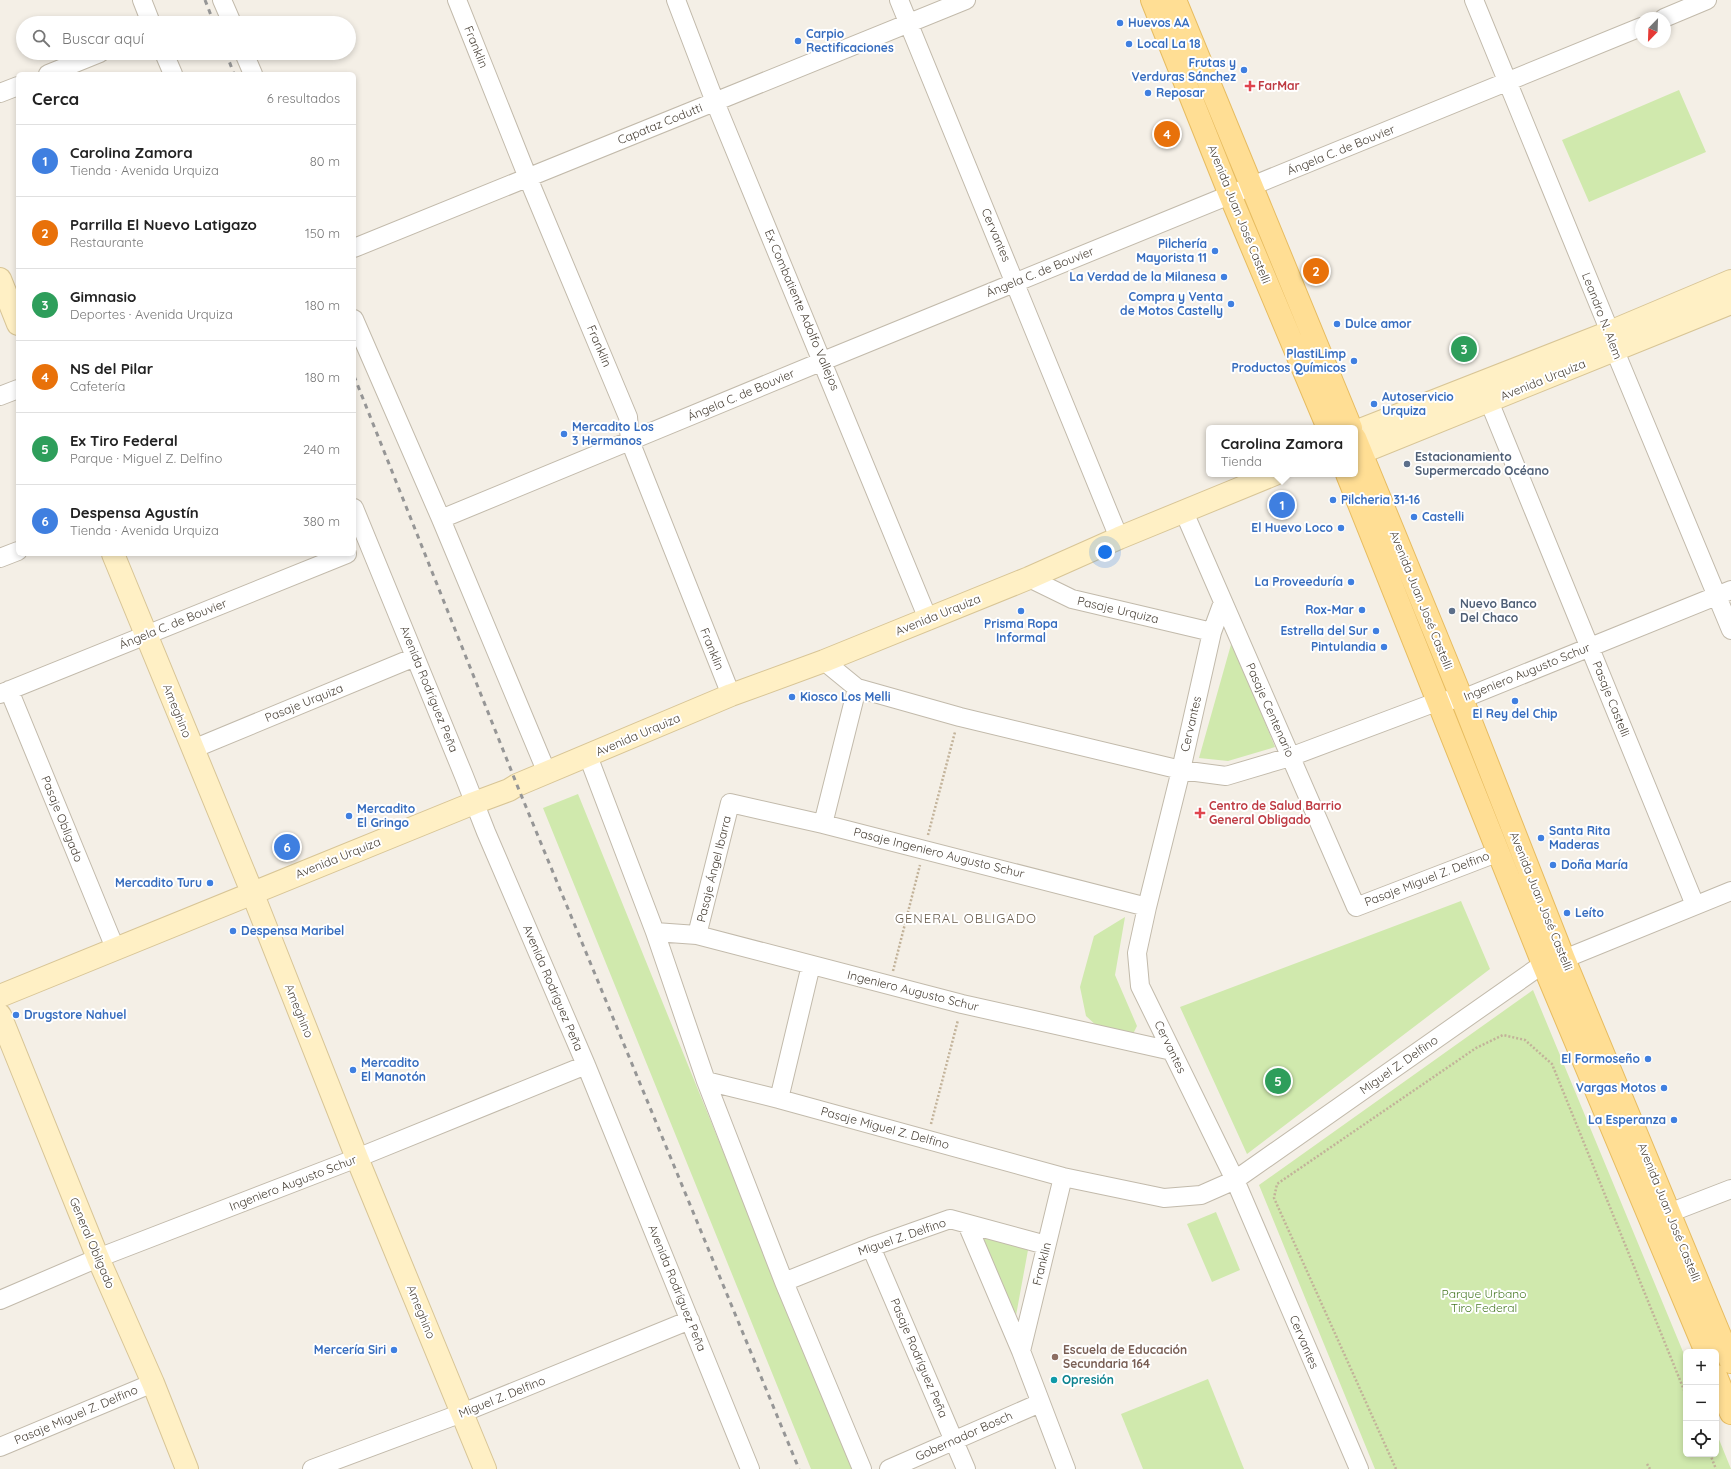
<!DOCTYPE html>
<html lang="es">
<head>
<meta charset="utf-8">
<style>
  :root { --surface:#fff; --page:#f6f6f6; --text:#222; --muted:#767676; --line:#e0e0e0; --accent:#ff3012 }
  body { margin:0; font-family:Quicksand,sans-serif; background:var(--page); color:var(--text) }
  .controls { position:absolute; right:12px; bottom:12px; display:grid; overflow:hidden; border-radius:6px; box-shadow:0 2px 6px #0003 }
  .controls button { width:36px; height:36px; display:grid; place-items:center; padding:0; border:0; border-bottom:1px solid var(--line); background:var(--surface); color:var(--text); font:20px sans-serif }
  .compass { position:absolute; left:1635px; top:12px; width:36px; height:36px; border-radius:50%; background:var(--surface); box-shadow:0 2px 6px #0003; rotate:203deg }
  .you { position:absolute; left:1105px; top:552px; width:14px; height:14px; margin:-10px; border:3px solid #fff; border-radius:50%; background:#1a73e8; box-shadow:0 0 0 6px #1a73e833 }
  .badge { display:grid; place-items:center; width:26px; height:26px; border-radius:50%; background:var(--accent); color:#fff; font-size:13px; font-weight:700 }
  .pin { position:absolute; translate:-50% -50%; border:2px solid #fff; box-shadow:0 1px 4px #0006 }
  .popup { position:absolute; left:1206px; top:425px; width:152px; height:52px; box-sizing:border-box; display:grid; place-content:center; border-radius:6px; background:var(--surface); filter:drop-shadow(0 1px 3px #0005); font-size:13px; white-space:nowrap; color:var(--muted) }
  .popup b { font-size:15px; color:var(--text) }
  .popup::after { content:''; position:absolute; left:50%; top:100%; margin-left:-8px; border:8px solid transparent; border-top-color:var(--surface) }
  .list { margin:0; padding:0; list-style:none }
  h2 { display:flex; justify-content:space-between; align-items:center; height:52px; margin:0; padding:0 16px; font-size:17px }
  h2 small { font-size:13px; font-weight:400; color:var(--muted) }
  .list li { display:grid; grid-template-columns:26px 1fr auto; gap:12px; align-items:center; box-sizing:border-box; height:72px; padding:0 16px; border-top:1px solid var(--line) }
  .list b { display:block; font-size:15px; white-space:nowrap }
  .list p { margin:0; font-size:13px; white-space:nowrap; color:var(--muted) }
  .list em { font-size:13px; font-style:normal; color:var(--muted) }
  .icon { flex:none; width:22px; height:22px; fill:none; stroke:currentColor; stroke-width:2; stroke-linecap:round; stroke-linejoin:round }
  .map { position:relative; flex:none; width:1731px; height:1469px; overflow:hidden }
  .search { position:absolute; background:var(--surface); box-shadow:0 2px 6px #0003; left:16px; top:16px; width:340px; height:44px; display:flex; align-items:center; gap:10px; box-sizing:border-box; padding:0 14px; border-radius:22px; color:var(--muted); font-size:15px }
  .panel { position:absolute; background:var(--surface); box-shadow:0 2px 6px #0003; left:16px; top:72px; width:340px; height:484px; border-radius:6px }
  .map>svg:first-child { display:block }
  .green { fill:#d0e9ad }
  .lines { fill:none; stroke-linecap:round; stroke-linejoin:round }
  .street-casing { stroke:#c2baab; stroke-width:20 }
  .secondary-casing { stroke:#d8c596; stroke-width:24 }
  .primary-casing { stroke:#e7bc60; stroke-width:24 }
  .path { stroke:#c2b299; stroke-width:2.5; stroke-dasharray:2 2; stroke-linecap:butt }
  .street { stroke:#fff; stroke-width:18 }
  .secondary { stroke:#fff0c5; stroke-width:22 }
  .primary { stroke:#ffde94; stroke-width:22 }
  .rail { stroke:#969696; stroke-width:3; stroke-dasharray:5 5; stroke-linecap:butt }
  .shop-dot { fill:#3f7fe0; stroke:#fff; stroke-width:1.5 }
  .health-dot { fill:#e0444e; stroke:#fff; stroke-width:1.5 }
  .service-dot { fill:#5c6f8a; stroke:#fff; stroke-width:1.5 }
  .education-dot { fill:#8d6e63; stroke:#fff; stroke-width:1.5 }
  .culture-dot { fill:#0f9aa8; stroke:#fff; stroke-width:1.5 }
  .labels { text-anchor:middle; stroke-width:4; stroke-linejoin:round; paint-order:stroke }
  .shop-label { font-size:12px; font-weight:bold; fill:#366cbe; stroke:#fff; text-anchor:start }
  .street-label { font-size:12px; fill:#473f35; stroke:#fff }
  .health-label { font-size:12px; font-weight:bold; fill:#be3a42; stroke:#fff; text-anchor:start }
  .service-label { font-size:12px; font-weight:bold; fill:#4e5e75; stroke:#fff; text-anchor:start }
  .park-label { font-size:12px; fill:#487a26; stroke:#fff }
  .education-label { font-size:12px; font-weight:bold; fill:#785e54; stroke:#fff; text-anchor:start }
  .culture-label { font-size:12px; font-weight:bold; fill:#0d838f; stroke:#fff; text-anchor:start }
  .neighbourhood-label { font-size:13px; letter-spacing:1px; fill:#6a5d4c; stroke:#fff }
</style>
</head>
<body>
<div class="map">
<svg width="1731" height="1469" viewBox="0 0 1731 1469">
  <rect width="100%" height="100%" fill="#f4efe6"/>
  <path class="green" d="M1679,90L1706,152L1589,202L1562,140Z
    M1232,641L1275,747L1228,761L1199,758Z
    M578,794L852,1469H811L543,808Z
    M1461,901L1490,969L1247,1154L1180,1007Z
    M1125,917L1115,975L1137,1026L1133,1034L1098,1027L1086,1016L1080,987L1094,936Z
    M1533,990L1686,1359V1454H1716V1432L1731,1469H1375L1259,1185Z
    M1216,1212L1240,1270L1212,1282L1187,1224Z
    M979,1235L1028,1250L1015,1321Z
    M1208,1379L1244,1469H1143L1121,1414Z"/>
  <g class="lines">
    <g class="street-casing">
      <path id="street" d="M142,0L151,23
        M222,0L232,23
        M457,0L528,178L628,417L630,441L731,695
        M676,0L715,102L928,619
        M899,0L1119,538
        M1474,0L1610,332L1615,351L1731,630
        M1664,18L1707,0
        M164,53L173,74
        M244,53L253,74
        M48,74L100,53
        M0,93L18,86
        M354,248L966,0
        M354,319L441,519L547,773
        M1484,389L1695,905
        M0,396L18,389
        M354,508L464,776L486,832L586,1065L750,1469
        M1184,512L1356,907L1499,852
        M441,519L823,361L1641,27
        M0,558L18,551
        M1029,578L1072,599L1212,632
        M1223,602L1212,632L1181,770L1147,907L1137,953L1140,986L1235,1180L1359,1469
        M824,661L857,688L960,717L1181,770L1226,776L1290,757L1439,701L1462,699L1731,590
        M9,690L115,948
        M0,694L347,554
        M193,749L415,657
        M588,756L655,932L706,1081L784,1282L862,1469
        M823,824L857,688
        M655,932L697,935L962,1004L1172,1051
        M697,935L730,803L823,824L1147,907
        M706,1081L779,1099L1063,1177L1164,1198L1201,1195L1235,1180L1543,964L1564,959L1731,891
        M779,1099L811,965
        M1656,1218L1731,1189
        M967,1224L1021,1351L1066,1469
        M871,1247L966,1469
        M784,1282L871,1247L950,1219L1046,1245
        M0,1300L98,1258L357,1158L586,1065
        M1021,1351L1063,1177
        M0,1447L153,1383
        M312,1469L462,1413L690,1320
        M889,1469L1040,1403"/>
    </g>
    <g class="secondary-casing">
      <path id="secondary" d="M0,279L18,324
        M1355,432L1610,332L1731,281
        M1355,455L1731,303
        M113,554L252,892L357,1158L485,1469
        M0,996L474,803L509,790L517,785L731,695L824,661L1029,578L1119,538L1275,474
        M0,1015L98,1258L153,1383L187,1469"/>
    </g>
    <g class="primary-casing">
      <path id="primary" d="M1152,0L1230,195L1328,428
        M1175,0L1351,428
        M1355,438L1462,699L1564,959L1731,1362
        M1347,474L1543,964L1706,1352
        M1716,1376L1731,1413"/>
    </g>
    <path class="path" d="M928,835L955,732
      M893,971L920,865
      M931,1124L958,1020
      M1710,1454L1716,1469
      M1647,1464L1650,1469
      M1396,1469L1274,1198L1277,1184L1476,1048L1503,1035L1525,1040L1552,1064L1686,1395"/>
    <use href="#street" class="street"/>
    <use href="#secondary" class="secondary"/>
    <use href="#primary" class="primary"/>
    <path class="rail" d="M205,0L214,23
      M226,53L234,74
      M354,376L517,785L799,1469"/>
  </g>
  <g class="shop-dot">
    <circle cx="1120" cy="23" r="4"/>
    <circle cx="798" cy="41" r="4"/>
    <circle cx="1129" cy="44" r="4"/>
    <circle cx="1244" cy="70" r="4"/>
    <circle cx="1148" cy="93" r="4"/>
    <circle cx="1215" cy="251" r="4"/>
    <circle cx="1224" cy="277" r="4"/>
    <circle cx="1231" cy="304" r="4"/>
    <circle cx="1337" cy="324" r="4"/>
    <circle cx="1354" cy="361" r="4"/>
    <circle cx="1374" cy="404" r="4"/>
    <circle cx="564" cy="434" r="4"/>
    <circle cx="1333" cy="500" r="4"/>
    <circle cx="1414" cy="517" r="4"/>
    <circle cx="1341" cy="528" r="4"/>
    <circle cx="1351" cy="582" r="4"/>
    <circle cx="1362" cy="610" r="4"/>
    <circle cx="1021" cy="611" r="4"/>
    <circle cx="1376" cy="631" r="4"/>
    <circle cx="1384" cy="647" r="4"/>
    <circle cx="792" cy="697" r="4"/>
    <circle cx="1515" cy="701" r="4"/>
    <circle cx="349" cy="816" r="4"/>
    <circle cx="1541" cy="838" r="4"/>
    <circle cx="1553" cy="865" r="4"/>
    <circle cx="210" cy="883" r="4"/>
    <circle cx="1567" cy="913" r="4"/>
    <circle cx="233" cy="931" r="4"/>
    <circle cx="16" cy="1015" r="4"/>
    <circle cx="1648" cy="1059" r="4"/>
    <circle cx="353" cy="1070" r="4"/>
    <circle cx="1664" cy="1088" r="4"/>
    <circle cx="1674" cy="1120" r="4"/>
    <circle cx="394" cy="1350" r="4"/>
  </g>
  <g class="health-dot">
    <path d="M1248 80h4v4h4v4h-4v4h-4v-4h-4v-4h4z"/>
    <path d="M1198 807h4v4h4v4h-4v4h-4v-4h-4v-4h4z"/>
  </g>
  <g class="service-dot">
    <circle cx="1407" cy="464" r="4"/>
    <circle cx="1452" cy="611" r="4"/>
  </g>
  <circle class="education-dot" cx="1055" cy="1357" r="4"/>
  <circle class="culture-dot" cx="1054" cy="1380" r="4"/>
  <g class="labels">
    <g class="shop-label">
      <text x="1128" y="27">Huevos AA</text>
      <text x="806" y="38">Carpio<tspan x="806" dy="14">Rectificaciones</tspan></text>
      <text x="1137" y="48">Local La 18</text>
      <text x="1236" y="67" text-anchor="end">Frutas y<tspan x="1236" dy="14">Verduras Sánchez</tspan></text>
      <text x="1156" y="97">Reposar</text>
      <text x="1207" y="248" text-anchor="end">Pilchería<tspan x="1207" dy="14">Mayorista 11</tspan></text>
      <text x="1216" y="281" text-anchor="end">La Verdad de la Milanesa</text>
      <text x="1223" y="301" text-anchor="end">Compra y Venta<tspan x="1223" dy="14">de Motos Castelly</tspan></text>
      <text x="1345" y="328">Dulce amor</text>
      <text x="1346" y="358" text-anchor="end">PlastiLimp<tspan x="1346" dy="14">Productos Químicos</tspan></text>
      <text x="1382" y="401">Autoservicio<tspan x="1382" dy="14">Urquiza</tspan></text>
      <text x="572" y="431">Mercadito Los<tspan x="572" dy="14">3 Hermanos</tspan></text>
      <text x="1341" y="504">Pilcheria 31-16</text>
      <text x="1422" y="521">Castelli</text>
      <text x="1333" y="532" text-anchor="end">El Huevo Loco</text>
      <text x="1343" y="586" text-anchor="end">La Proveeduría</text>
      <text x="1354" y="614" text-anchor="end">Rox-Mar</text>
      <text x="1021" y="628" text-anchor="middle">Prisma Ropa<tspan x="1021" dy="14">Informal</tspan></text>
      <text x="1368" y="635" text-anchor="end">Estrella del Sur</text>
      <text x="1376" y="651" text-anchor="end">Pintulandia</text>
      <text x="800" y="701">Kiosco Los Melli</text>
      <text x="1515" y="718" text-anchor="middle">El Rey del Chip</text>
      <text x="357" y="813">Mercadito<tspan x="357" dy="14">El Gringo</tspan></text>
      <text x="1549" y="835">Santa Rita<tspan x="1549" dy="14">Maderas</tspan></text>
      <text x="1561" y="869">Doña María</text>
      <text x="202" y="887" text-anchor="end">Mercadito Turu</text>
      <text x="1575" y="917">Leíto</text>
      <text x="241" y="935">Despensa Maribel</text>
      <text x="24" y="1019">Drugstore Nahuel</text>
      <text x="1640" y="1063" text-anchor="end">El Formoseño</text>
      <text x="361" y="1067">Mercadito<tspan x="361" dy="14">El Manotón</tspan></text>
      <text x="1656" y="1092" text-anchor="end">Vargas Motos</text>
      <text x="1666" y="1124" text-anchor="end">La Esperanza</text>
      <text x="386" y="1354" text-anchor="end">Mercería Siri</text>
    </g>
    <g class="street-label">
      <text transform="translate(476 47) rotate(68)" y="4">Franklin</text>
      <text transform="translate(660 124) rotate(-22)" y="4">Capataz Codutti</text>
      <text transform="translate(1341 150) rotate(-22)" y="4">Ángela C. de Bouvier</text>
      <text transform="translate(1239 214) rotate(68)" y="4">Avenida Juan José Castelli</text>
      <text transform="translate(996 235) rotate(67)" y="4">Cervantes</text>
      <text transform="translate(1040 272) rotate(-22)" y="4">Ángela C. de Bouvier</text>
      <text transform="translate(802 310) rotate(67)" y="4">Ex Combatiente Adolfo Vallejos</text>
      <text transform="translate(1602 316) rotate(69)" y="4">Leandro N. Alem</text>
      <text transform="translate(599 346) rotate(67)" y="4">Franklin</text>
      <text transform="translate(1543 380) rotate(-22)" y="4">Avenida Urquiza</text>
      <text transform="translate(741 395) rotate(-23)" y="4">Ángela C. de Bouvier</text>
      <text transform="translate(1421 600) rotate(68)" y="4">Avenida Juan José Castelli</text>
      <text transform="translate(1118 610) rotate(13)" y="4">Pasaje Urquiza</text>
      <text transform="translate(938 615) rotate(-22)" y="4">Avenida Urquiza</text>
      <text transform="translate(173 624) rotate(-22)" y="4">Ángela C. de Bouvier</text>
      <text transform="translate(712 649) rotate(68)" y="4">Franklin</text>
      <text transform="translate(1527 672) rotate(-22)" y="4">Ingeniero Augusto Schur</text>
      <text transform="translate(429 689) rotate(68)" y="4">Avenida Rodríguez Peña</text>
      <text transform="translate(1611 699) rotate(68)" y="4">Pasaje Castelli</text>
      <text transform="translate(304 703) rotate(-22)" y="4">Pasaje Urquiza</text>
      <text transform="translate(1270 710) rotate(66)" y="4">Pasaje Centenario</text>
      <text transform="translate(177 711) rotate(68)" y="4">Ameghino</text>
      <text transform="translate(1191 724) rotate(-77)" y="4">Cervantes</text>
      <text transform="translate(638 735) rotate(-23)" y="4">Avenida Urquiza</text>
      <text transform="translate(62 819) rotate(68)" y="4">Pasaje Obligado</text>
      <text transform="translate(939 853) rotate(14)" y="4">Pasaje Ingeniero Augusto Schur</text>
      <text transform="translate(338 858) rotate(-22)" y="4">Avenida Urquiza</text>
      <text transform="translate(714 869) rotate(-76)" y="4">Pasaje Ángel Ibarra</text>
      <text transform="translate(1427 879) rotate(-21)" y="4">Pasaje Miguel Z. Delfino</text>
      <text transform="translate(1541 901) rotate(68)" y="4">Avenida Juan José Castelli</text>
      <text transform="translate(553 988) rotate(67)" y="4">Avenida Rodríguez Peña</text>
      <text transform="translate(913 991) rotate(14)" y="4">Ingeniero Augusto Schur</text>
      <text transform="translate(299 1011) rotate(68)" y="4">Ameghino</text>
      <text transform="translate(1170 1047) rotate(64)" y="4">Cervantes</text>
      <text transform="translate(1399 1065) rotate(-35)" y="4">Miguel Z. Delfino</text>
      <text transform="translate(885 1128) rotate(15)" y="4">Pasaje Miguel Z. Delfino</text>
      <text transform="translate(293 1183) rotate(-21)" y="4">Ingeniero Augusto Schur</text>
      <text transform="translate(1669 1212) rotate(68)" y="4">Avenida Juan José Castelli</text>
      <text transform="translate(902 1237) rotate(-19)" y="4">Miguel Z. Delfino</text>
      <text transform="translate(92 1243) rotate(67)" y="4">General Obligado</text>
      <text transform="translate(1042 1264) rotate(-76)" y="4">Franklin</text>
      <text transform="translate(677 1288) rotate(68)" y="4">Avenida Rodríguez Peña</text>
      <text transform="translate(421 1312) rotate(68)" y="4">Ameghino</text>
      <text transform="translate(1304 1342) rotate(67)" y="4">Cervantes</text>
      <text transform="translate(919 1358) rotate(67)" y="4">Pasaje Rodríguez Peña</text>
      <text transform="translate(502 1397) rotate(-22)" y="4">Miguel Z. Delfino</text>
      <text transform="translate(76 1415) rotate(-23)" y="4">Pasaje Miguel Z. Delfino</text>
      <text transform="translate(964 1436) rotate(-24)" y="4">Gobernador Bosch</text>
    </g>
    <g class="health-label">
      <text x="1258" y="90">FarMar</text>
      <text x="1209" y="810">Centro de Salud Barrio<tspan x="1209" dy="14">General Obligado</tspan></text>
    </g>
    <g class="service-label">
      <text x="1415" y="461">Estacionamiento<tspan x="1415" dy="14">Supermercado Océano</tspan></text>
      <text x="1460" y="608">Nuevo Banco<tspan x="1460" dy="14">Del Chaco</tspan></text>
    </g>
    <g class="park-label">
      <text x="1484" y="1298">Parque Urbano<tspan x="1484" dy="14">Tiro Federal</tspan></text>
    </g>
    <g class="education-label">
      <text x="1063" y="1354">Escuela de Educación<tspan x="1063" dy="14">Secundaria 164</tspan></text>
    </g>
    <g class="culture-label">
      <text x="1062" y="1384">Opresión</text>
    </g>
    <g class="neighbourhood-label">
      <text x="966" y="923">GENERAL OBLIGADO</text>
    </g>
  </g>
</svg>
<div class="controls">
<button>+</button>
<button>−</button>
<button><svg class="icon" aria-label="locate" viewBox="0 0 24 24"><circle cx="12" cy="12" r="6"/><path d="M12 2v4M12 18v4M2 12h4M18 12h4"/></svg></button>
</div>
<svg class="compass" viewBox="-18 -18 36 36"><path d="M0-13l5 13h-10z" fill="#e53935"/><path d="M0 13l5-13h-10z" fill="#767676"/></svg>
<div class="you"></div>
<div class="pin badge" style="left:1282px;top:505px;background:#3f7fe0">1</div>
<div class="popup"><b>Carolina Zamora</b>Tienda</div>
<div class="pin badge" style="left:1316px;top:271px;background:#e8710a">2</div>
<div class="pin badge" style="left:1464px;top:349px;background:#2e9e5b">3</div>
<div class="pin badge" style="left:1167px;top:134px;background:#e8710a">4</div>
<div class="pin badge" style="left:1278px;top:1081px;background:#2e9e5b">5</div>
<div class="pin badge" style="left:287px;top:847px;background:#3f7fe0">6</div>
<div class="search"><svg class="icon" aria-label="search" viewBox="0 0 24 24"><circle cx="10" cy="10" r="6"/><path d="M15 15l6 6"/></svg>Buscar aquí</div>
<section class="panel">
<h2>Cerca<small>6 resultados</small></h2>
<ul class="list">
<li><span class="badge" style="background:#3f7fe0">1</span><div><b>Carolina Zamora</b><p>Tienda · Avenida Urquiza</p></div><em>80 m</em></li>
<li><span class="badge" style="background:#e8710a">2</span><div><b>Parrilla El Nuevo Latigazo</b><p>Restaurante</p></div><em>150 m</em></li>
<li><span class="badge" style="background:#2e9e5b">3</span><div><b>Gimnasio</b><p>Deportes · Avenida Urquiza</p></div><em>180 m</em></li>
<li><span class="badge" style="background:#e8710a">4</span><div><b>NS del Pilar</b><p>Cafetería</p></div><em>180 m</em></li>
<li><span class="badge" style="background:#2e9e5b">5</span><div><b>Ex Tiro Federal</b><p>Parque · Miguel Z. Delfino</p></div><em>240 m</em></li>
<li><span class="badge" style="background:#3f7fe0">6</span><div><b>Despensa Agustín</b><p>Tienda · Avenida Urquiza</p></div><em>380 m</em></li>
</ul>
</section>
</div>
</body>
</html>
